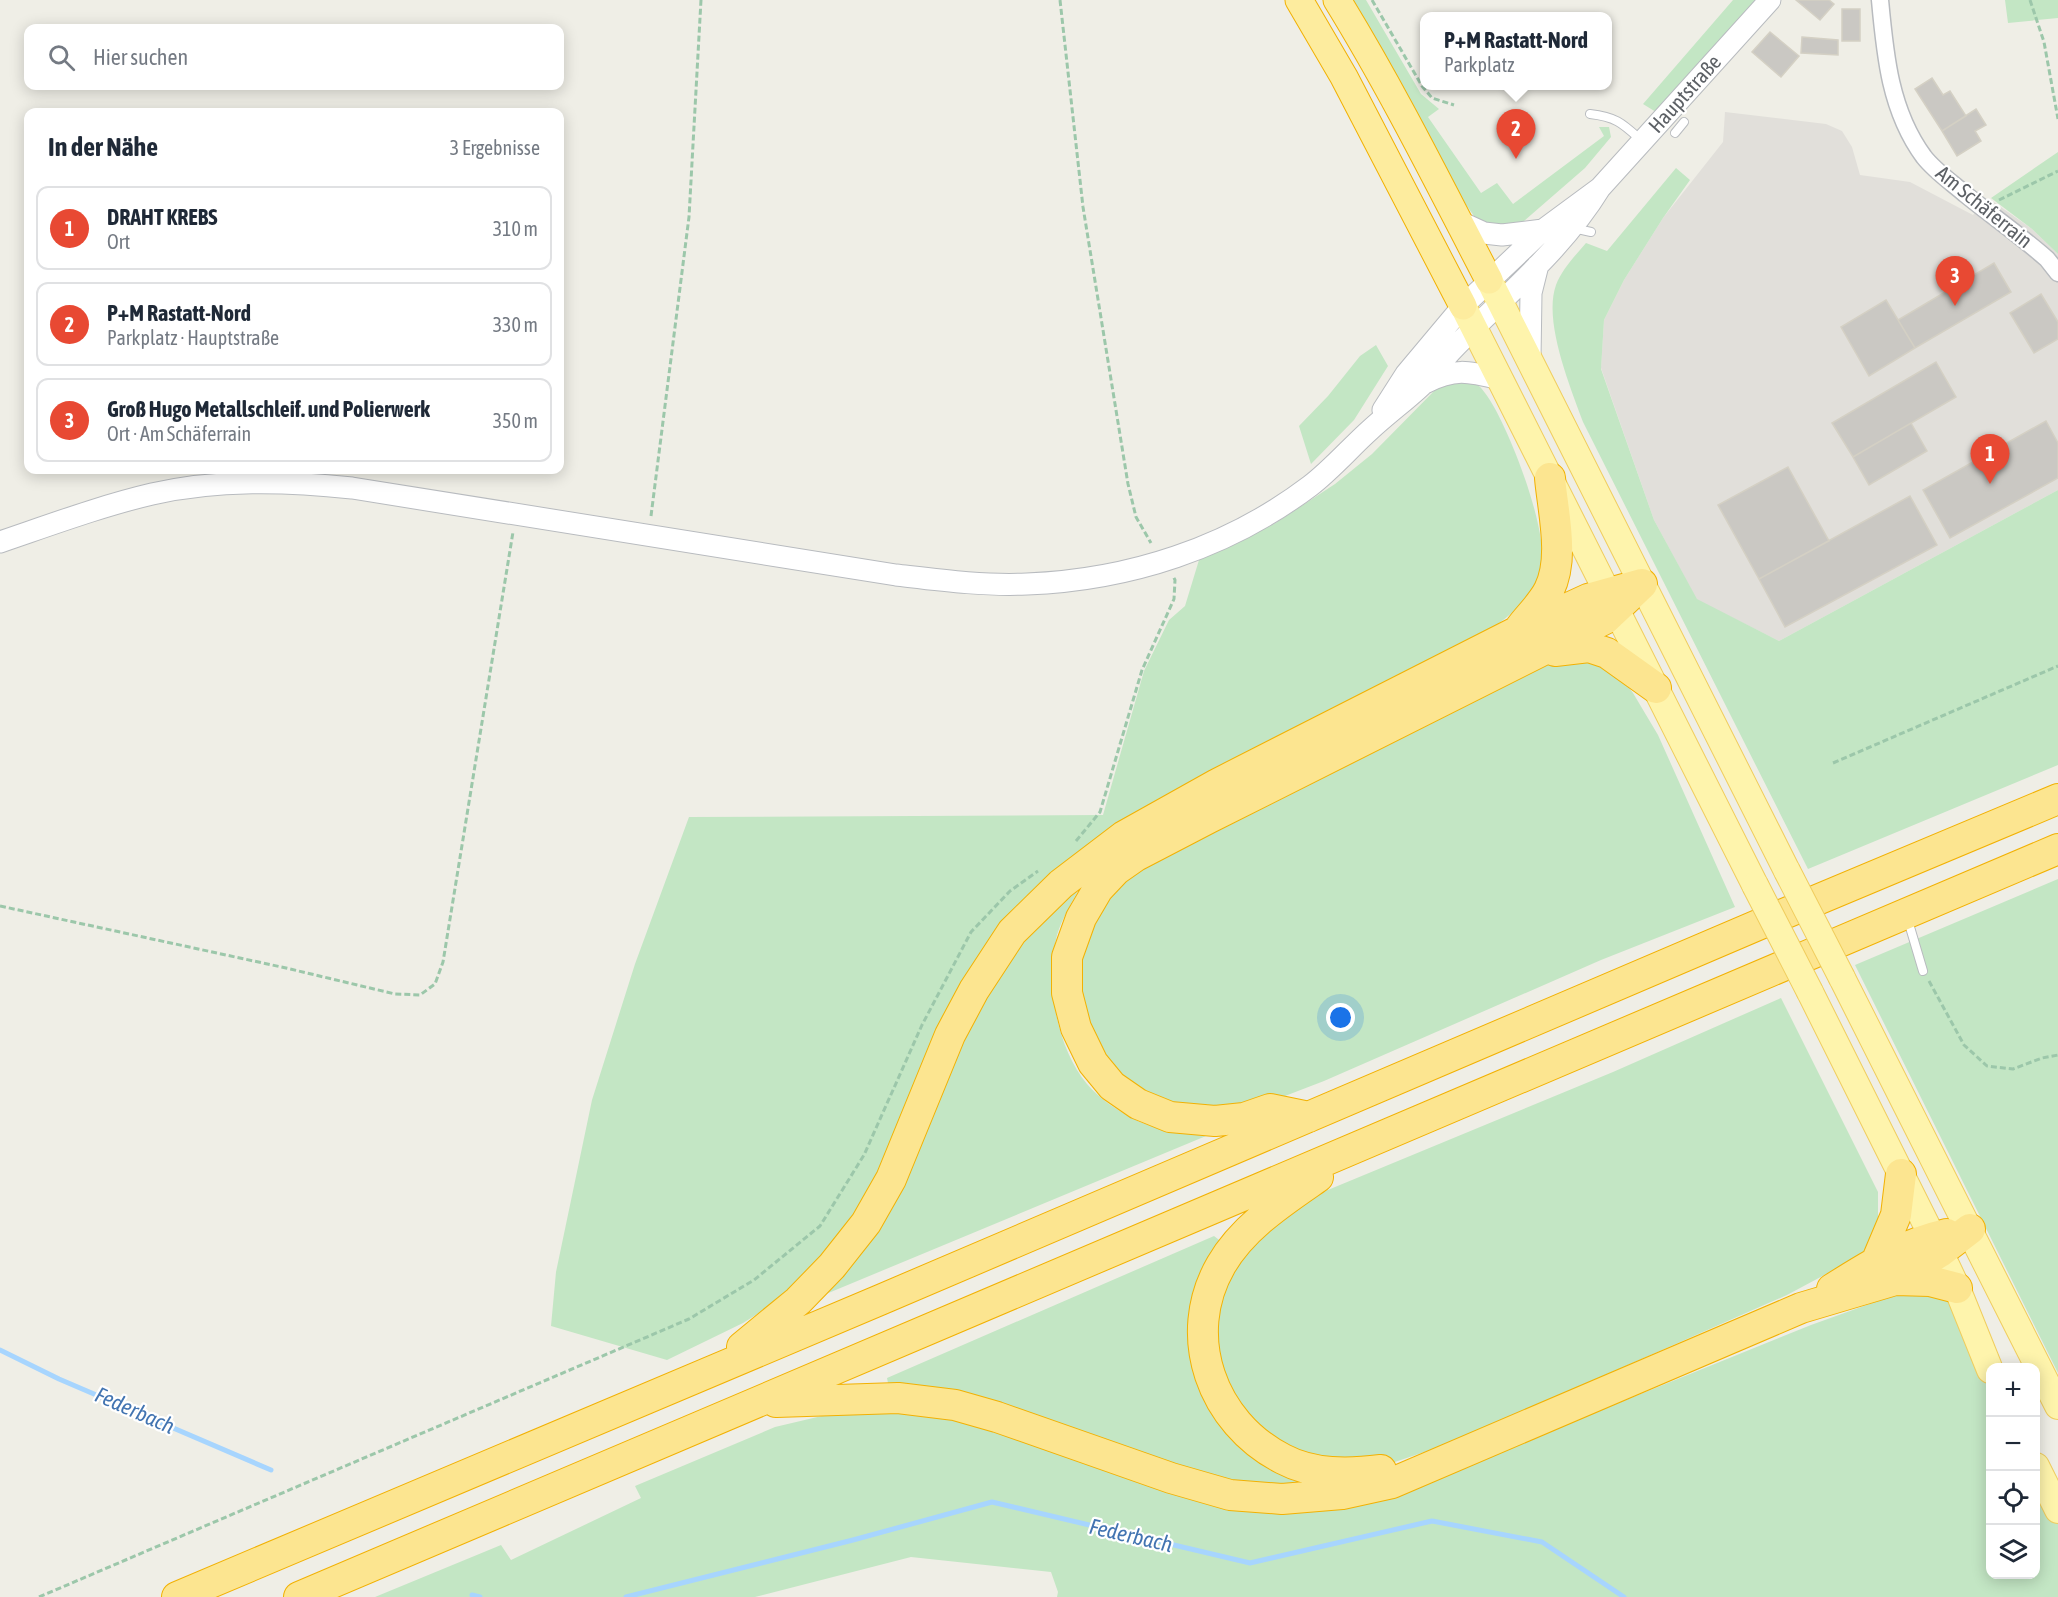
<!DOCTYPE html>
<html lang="de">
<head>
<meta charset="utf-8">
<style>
  :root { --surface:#fff; --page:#f2f2f3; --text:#1f2937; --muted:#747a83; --line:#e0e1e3; --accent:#e84933 }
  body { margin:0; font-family:"Asap Condensed",sans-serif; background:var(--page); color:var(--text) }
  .controls { position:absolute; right:18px; bottom:18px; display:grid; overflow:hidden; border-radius:12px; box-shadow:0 3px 15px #0003 }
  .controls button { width:54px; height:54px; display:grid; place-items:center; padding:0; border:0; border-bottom:2px solid var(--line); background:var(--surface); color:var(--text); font:30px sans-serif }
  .you { position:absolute; left:1341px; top:1018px; width:21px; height:21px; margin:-15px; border:4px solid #fff; border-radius:50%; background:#1a73e8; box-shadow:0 0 0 9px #1a73e833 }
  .badge { display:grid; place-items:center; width:39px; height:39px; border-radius:50%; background:var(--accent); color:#fff; font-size:20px; font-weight:700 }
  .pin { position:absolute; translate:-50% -50px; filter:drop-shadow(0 2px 3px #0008) }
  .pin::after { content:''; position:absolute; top:32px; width:21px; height:18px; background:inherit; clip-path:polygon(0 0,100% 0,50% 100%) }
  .popup { position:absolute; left:1420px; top:12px; width:192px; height:78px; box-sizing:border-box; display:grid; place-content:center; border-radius:12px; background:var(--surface); filter:drop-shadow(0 2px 4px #0005); font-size:20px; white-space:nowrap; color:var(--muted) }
  .popup b { font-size:22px; color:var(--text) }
  .popup::after { content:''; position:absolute; left:50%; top:100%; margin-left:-12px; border:12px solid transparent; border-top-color:var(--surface) }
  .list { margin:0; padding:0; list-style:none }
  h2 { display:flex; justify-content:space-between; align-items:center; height:78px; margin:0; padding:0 24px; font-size:26px }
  h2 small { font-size:20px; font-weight:400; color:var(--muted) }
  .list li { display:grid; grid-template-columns:39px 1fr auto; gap:18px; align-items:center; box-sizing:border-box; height:84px; margin:0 12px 12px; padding:0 12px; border:2px solid var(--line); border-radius:12px }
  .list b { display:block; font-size:22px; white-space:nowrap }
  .list p { margin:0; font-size:20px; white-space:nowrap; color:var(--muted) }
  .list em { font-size:20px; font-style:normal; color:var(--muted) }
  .icon { flex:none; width:33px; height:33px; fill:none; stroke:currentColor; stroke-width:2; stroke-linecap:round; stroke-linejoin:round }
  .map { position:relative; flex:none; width:2058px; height:1597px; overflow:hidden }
  .search { position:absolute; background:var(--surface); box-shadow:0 3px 15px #0003; left:24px; top:24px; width:540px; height:66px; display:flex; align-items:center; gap:15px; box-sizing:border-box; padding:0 21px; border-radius:12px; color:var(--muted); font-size:22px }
  .panel { position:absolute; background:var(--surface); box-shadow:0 3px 15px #0003; left:24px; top:108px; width:540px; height:366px; border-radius:12px }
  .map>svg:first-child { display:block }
  .industrial { fill:#e1dfda }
  .green { fill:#c3e6c4 }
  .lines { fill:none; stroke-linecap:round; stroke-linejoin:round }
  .stream { stroke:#a7d5fe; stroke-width:5 }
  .building { fill:#cac8c3; stroke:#d4d0c4; stroke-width:1.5 }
  .service-casing { stroke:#b8bbbf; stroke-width:10 }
  .minor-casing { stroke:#b8bbbf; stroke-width:19 }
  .tertiary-casing { stroke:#b8bbbf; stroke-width:23 }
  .primary-casing { stroke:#f0cd5e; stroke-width:28 }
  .trunk-casing { stroke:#f2b103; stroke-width:29 }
  .motorway-casing { stroke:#f2b103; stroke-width:32 }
  .path { stroke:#9cc7aa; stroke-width:3; stroke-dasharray:6 3; stroke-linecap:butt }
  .service { stroke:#fff; stroke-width:8 }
  .minor { stroke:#fff; stroke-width:16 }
  .tertiary { stroke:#fff; stroke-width:21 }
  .primary { stroke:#fef4ac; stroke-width:26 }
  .trunk { stroke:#fdec9e; stroke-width:27 }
  .motorway { stroke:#fce590; stroke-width:30 }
  .primary-bridge-casing { stroke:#f0cd5e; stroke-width:28; stroke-linecap:butt }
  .primary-bridge { stroke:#fef4ac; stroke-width:26 }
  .labels { text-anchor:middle; stroke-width:4.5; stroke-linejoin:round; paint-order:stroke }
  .street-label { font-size:21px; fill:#5d6166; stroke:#fff }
  .water-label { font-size:22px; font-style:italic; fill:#4274b1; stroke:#fff }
</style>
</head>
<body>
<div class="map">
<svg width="2058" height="1597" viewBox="0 0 2058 1597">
  <rect width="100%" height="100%" fill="#efeee6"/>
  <path class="industrial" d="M1725,112L1826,124L1842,131L1852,147L1860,175L1910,182L1973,215L1988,198L2032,229L2058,254V490L1779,641L1697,600L1654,520L1601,368L1604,320L1624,280L1663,218L1723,142Z"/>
  <path class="green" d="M1349,0H1366L1421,94L1439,109L1428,117L1481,193L1497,183L1513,204L1604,136L1599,127H1609L1611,137L1585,168L1524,221L1509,227H1491L1474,216L1459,195Z
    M1733,0H1757L1656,112L1643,104Z
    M2005,0H2058V18L2008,23Z
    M2058,152V254L2032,229L1991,198Z
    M1676,168L1690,180L1663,218L1624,280L1604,320L1601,369L1654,520L1697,599L1779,641L2058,490V765L1808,869L1583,422C1570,386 1543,321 1556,285C1562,269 1575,256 1586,243L1607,251Z
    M1376,345L1388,366L1354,420L1311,464L1299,426L1328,396L1360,356Z
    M1471,381C1477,384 1481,387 1485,393C1507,421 1550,533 1541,567C1535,593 1518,609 1498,624L1182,786L1111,832L1055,876L877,1185L798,1288L743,1323L667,1360L551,1326L556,1272L592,1100L635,964L689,817L1103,815L1144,671L1169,620L1185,606L1199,560L1274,524L1335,484L1372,454L1440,385Z
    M1579,657L1617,672L1633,693L1658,735L1735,907L1601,960L1324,1081L1259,1106L1168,1108L1105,1067L1081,1016V934L1095,908L1149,858L1553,661Z
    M2058,879V1373L1855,965Z
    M1081,885C1073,901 1062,918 1057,935C1045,980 1056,1047 1087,1084C1099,1098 1114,1108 1130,1117C1153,1130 1180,1133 1206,1136L814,1299L1016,945Z
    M1781,998L1878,1192V1219L1870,1245L1858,1257L1787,1295L1451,1443L1389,1464L1287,1452L1242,1417L1217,1365L1214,1314L1229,1269L1294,1204L1613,1072Z
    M1214,1236L1223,1243L1208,1399L1331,1483L1248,1488L889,1388L887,1378Z
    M1900,1293L1942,1295L1954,1307L1990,1386V1574H2036V1479L2058,1522V1597H1057L1058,1592L1051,1572L911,1557L755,1597H375L501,1545L511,1560L641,1498L635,1486L775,1427L847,1410L893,1409L971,1422L1184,1493L1394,1494L1811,1325Z"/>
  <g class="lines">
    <path class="stream" d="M0,1350L59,1379L271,1470
      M472,1595L480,1597
      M626,1597L853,1540L992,1502L1250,1563L1432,1521L1542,1542L1624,1597"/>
  </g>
  <path class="building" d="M1796,0H1829L1834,4L1820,20Z
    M1842,9H1860V41H1842Z
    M1770,32L1799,56L1781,77L1752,52Z
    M1802,37L1838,40V55L1801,53Z
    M1932,78L1943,95L1950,91L1966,116L1942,131L1915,89Z
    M1976,109L1986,125L1975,131L1981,141L1957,156L1942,131Z
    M1994,263L2011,292L1915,348L1898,320Z
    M2041,294L2058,322V339L2034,353L2010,313Z
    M1886,300L1915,348L1869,376L1841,327Z
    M1936,362L1956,397L1853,457L1832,423Z
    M2046,421L2058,443V478L1950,538L1923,490Z
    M1911,423L1927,451L1869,485L1853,457Z
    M1788,467L1829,541L1759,579L1718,505Z
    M1910,496L1937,545L1785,627L1759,579Z"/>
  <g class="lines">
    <g class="service-casing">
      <path id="service" d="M1590,114C1617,117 1623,124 1642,141
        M1675,133L1684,122
        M1573,228L1591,232
        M1907,917L1923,971"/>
    </g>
    <g class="minor-casing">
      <path id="minor" d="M1880,0C1885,55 1890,111 1924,157C1935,171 1951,182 1965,194C1992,216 2021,236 2047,259L2058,273"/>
    </g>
    <g class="tertiary-casing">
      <path id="tertiary" d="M1458,221L1484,233L1502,235L1543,230
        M1530,359L1531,293L1538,265
        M1425,383C1454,368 1468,371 1499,379
        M1383,410L1406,374L1463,306L1543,230L1600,188L1770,0
        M0,542C50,525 101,506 152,494C218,479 286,481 352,488L896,575C939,580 983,586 1027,584C1129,580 1228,548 1310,486C1331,470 1350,448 1370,430C1386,415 1405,401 1421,386C1433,374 1442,360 1454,348C1505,296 1562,250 1600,188"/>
    </g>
    <g class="primary-casing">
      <path id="primary" d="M1489,280L1787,871
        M1463,306L1755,885
        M1842,978L2058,1406
        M1810,992L1940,1252L1957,1288L1990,1370
        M2036,1466L2058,1510"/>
    </g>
    <g class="trunk-casing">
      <path id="trunk" d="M1299,0L1344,77L1463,306
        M1337,0C1393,91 1440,186 1489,280"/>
    </g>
    <g class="motorway-casing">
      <path id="motorway" d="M1520,628C1529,616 1542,604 1549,590C1565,558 1553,512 1550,478
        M1555,651L1589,647L1607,653L1656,688
        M1309,1117L1270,1109L1244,1118L1215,1121L1170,1117L1138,1104L1112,1086L1093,1063L1076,1028L1067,993V957L1081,918L1098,889L1116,870L1136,856L1209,818L1605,619L1641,585
        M1318,1177C1282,1202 1243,1227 1221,1265C1180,1336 1212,1423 1283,1459C1313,1475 1349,1474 1381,1470
        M1877,1260L1896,1215L1901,1174
        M1895,1280L1930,1281L1957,1288
        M1832,1289C1868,1266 1905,1243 1947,1234
        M742,1347L798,1301L832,1266L866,1223L891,1179L950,1035L974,990L1012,932L1061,884L1124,836L1217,784L1518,631L1588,599L1642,584
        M776,1402L898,1398L955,1405L997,1417L1171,1478L1230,1495L1282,1499L1342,1494L1392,1483L1801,1308L1895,1280L1940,1252L1970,1229
        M177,1597L880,1300L1786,913L2058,799
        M299,1597L2058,849"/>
    </g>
    <path class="path" d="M1060,0L1083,207L1128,484L1136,517L1151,543
      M1372,0L1422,86L1432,98L1454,105
      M2030,0L2044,42L2058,119
      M1999,200L2058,171
      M651,516L689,217L701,0
      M1833,763L2058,666
      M1076,841L1100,812L1142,670L1174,599L1175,580L1173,576
      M0,906L286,968L395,994L420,995L435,984L443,962L513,532
      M1929,981L1964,1045L1987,1066L2013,1069L2042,1058L2058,1055
      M39,1597L689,1319L754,1280L820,1226L864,1155L922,1025L971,932L1010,891L1038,871"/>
    <use href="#service" class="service"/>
    <use href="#minor" class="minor"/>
    <use href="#tertiary" class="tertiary"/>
    <use href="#primary" class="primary"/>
    <use href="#trunk" class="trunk"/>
    <use href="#motorway" class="motorway"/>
    <g class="primary-bridge-casing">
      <path id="primary-bridge" d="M1787,871L1842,978
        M1755,885L1810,992"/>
    </g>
    <use href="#primary-bridge" class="primary-bridge"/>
  </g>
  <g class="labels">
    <g class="street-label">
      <text transform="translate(1685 94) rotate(-48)" y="7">Hauptstraße</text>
      <text transform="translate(1984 207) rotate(39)" y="7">Am Schäferrain</text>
    </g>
    <g class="water-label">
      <text transform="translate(135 1410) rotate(24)" y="8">Federbach</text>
      <text transform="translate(1131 1535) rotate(13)" y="8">Federbach</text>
    </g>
  </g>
</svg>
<div class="controls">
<button>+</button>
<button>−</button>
<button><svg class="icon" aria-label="locate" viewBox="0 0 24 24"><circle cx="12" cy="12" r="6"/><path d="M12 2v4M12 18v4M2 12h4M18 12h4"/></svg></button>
<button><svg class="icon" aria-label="layers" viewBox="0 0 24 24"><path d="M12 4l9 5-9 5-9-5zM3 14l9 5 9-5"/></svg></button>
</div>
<div class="you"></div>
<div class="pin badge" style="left:1990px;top:484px">1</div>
<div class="pin badge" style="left:1516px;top:159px">2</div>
<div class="popup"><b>P+M Rastatt-Nord</b>Parkplatz</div>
<div class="pin badge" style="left:1955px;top:306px">3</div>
<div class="search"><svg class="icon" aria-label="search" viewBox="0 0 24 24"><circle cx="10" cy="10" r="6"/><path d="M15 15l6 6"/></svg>Hier suchen</div>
<section class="panel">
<h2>In der Nähe<small>3 Ergebnisse</small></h2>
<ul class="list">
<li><span class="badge">1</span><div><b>DRAHT KREBS</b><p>Ort</p></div><em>310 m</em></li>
<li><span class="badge">2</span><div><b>P+M Rastatt-Nord</b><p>Parkplatz · Hauptstraße</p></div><em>330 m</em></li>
<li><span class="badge">3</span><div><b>Groß Hugo Metallschleif. und Polierwerk</b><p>Ort · Am Schäferrain</p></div><em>350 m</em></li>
</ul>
</section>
</div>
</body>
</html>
